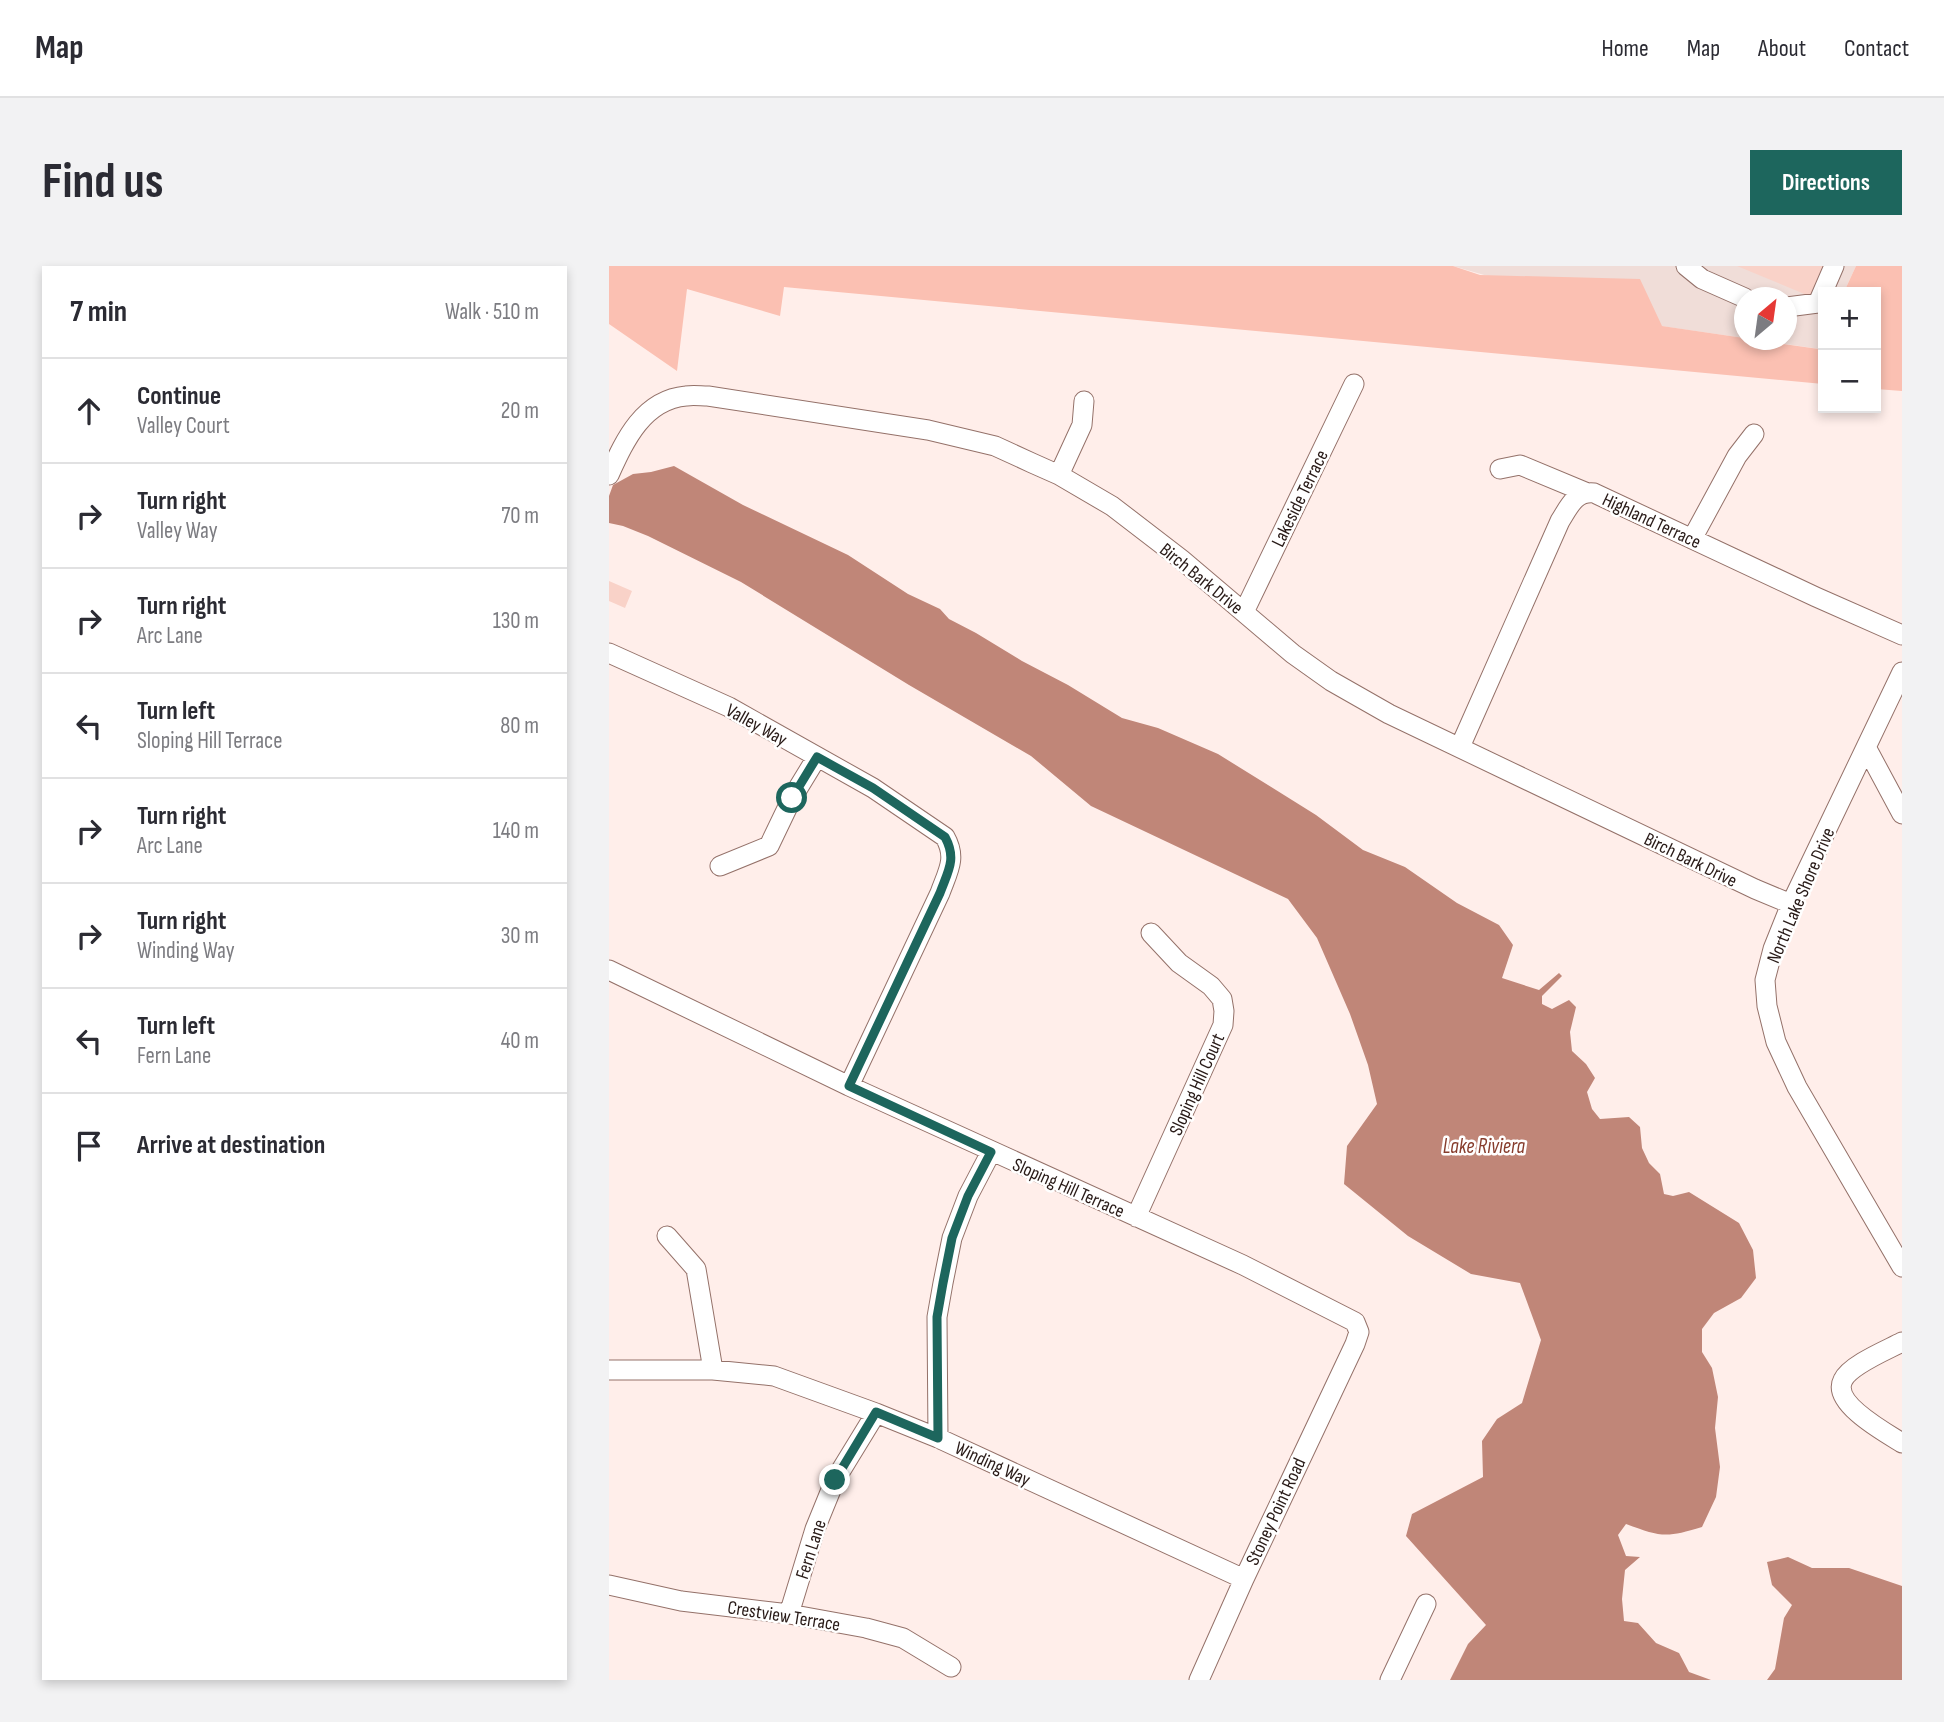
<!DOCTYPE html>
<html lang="en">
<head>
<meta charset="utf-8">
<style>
  :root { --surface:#fff; --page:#f2f2f3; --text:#2b2b33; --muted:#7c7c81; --line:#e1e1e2; --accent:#1d665d }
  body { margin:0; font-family:"Sofia Sans Condensed",sans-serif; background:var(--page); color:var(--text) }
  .controls { position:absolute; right:21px; top:21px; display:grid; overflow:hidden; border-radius:0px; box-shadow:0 4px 10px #0003 }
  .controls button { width:63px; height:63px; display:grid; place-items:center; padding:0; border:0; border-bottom:2px solid var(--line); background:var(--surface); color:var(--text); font:35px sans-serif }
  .compass { position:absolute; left:1125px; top:21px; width:63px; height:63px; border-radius:50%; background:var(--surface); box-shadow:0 4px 10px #0003; rotate:29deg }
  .stop { position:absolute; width:21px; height:21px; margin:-16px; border:5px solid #1d665d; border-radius:50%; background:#fff }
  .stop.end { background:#1d665d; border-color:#fff; box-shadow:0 2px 7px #0008 }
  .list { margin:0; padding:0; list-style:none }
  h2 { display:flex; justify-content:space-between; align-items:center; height:91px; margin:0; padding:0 28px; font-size:30px }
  h2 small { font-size:23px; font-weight:400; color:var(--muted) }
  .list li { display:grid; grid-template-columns:46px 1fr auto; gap:21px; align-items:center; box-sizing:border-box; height:105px; padding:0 28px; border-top:2px solid var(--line) }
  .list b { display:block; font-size:26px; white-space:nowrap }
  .list p { margin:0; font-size:23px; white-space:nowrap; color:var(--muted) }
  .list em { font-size:23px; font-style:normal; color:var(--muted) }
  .icon { flex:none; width:38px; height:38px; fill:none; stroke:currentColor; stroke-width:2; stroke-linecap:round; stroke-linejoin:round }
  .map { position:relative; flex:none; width:1293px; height:1414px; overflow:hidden; border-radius:0px }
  header { display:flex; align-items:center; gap:42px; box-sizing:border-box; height:98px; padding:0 35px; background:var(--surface); border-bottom:2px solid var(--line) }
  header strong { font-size:33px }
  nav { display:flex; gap:38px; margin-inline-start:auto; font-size:24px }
  .intro { display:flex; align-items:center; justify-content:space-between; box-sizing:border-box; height:168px; padding:0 42px }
  h1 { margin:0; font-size:49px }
  .button { padding:18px 32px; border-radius:0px; background:var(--accent); color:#fff; font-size:24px; font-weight:700 }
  main { display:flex; gap:42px; padding:0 42px }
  aside { flex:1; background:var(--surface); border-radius:0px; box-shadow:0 4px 10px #0003 }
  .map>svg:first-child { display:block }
  .built { fill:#f0ddd8 }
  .green { fill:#fbc0b2 }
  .water { fill:#c08678 }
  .building { fill:#f9d2c8 }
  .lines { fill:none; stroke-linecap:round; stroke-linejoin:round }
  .minor-casing { stroke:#947169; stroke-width:21 }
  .minor { stroke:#fff; stroke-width:19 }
  .route { stroke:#1d665d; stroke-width:9 }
  .labels { text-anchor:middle; stroke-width:5; stroke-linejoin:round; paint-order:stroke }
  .street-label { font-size:19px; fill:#281a17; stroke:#fff }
  .water-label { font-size:21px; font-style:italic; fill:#873d2d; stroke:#fff }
</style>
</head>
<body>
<header>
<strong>Map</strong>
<nav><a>Home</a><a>Map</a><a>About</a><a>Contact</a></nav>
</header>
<div class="intro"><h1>Find us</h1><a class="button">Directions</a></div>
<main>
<aside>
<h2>7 min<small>Walk · 510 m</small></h2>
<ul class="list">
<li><svg class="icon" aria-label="ahead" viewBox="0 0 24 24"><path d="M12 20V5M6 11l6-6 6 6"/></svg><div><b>Continue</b><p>Valley Court</p></div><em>20 m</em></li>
<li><svg class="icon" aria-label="right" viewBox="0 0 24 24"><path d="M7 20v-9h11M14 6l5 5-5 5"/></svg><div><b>Turn right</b><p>Valley Way</p></div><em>70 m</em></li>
<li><svg class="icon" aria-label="right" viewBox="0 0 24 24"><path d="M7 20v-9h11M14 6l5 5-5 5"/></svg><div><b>Turn right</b><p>Arc Lane</p></div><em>130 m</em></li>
<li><svg class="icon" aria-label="left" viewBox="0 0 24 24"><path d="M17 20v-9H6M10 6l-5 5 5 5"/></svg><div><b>Turn left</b><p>Sloping Hill Terrace</p></div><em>80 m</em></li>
<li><svg class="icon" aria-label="right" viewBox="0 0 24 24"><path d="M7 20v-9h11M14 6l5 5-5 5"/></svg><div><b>Turn right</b><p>Arc Lane</p></div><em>140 m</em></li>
<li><svg class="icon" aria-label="right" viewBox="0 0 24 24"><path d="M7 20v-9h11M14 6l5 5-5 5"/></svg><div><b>Turn right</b><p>Winding Way</p></div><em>30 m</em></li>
<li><svg class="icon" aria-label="left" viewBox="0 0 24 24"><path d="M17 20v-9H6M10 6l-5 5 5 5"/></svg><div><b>Turn left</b><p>Fern Lane</p></div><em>40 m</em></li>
<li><svg class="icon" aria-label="arrive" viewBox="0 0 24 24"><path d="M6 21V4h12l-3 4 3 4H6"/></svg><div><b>Arrive at destination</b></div></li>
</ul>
</aside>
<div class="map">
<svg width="1293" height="1414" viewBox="0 0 1293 1414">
  <rect width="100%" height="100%" fill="#ffeeea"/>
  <path class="built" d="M844,0H1247L1235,26H1214V74L1211,83L1147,74H1178V32H1136L1135,72L1052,60Z"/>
  <path class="green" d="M0,0H844L871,9L1031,13L1053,60L1135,72L1136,74H1147L1210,83L1214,74V118L175,21L171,50L78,23L68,105L0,58Z
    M1247,0H1293V125L1267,123V26H1235Z"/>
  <path class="water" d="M65,200L134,239L239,289L299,328L331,343L340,353L367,367L413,395L459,419L513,452L549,462L609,488L707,549L754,584L796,601L848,637L890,659L904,679L893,712L930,724L950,707L953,710L933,730V738L943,743L960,734L967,741L961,766L963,785L977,798L986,812L978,826L983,843L991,853L1020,851L1031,861L1033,882L1040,897L1051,908L1055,928L1064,930L1080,926L1130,957L1144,984L1147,1012L1132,1032L1105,1047L1093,1063V1086L1103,1102L1109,1131L1106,1162L1111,1201L1107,1231L1093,1261C1057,1272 1052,1271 1017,1258L1009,1269L1017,1290L1031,1291L1016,1304L1013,1333L1015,1355L1029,1357L1047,1377L1070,1387L1080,1406L1102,1414H841L859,1378L877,1359L797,1270L803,1248L874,1211L873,1175L888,1153L913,1137L932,1074L911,1017L862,1008L799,970L735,918L738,880L768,838L759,799L741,748L708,672L679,633L482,540L422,490L300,419L132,316L39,270L14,260L0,257V230L4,219L24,208L42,206Z
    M1179,1291L1203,1302H1240L1293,1320V1414H1158L1166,1403L1175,1352L1183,1339L1163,1319L1158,1296Z"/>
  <path class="building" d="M1128,0H1219L1205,32Z
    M0,315L23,325L16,342L0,335Z"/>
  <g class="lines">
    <g class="minor-casing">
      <path id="minor" d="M1077,0L1093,13L1136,32
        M1178,41L1209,37L1225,0
        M891,203L911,199L976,226
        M0,209C16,174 34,134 77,130C84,129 92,130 99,130L319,164L386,180L423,197L450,209L503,240L572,293L684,388L722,415L780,448L1146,623L1182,638
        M450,209L473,159L475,135
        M1083,273L1128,190L1145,168
        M635,346L745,118
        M0,387L120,441L264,522L336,571C348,592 339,605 331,627L240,820
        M1293,406L1182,638L1164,683L1156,714L1158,740L1167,776L1188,821L1293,1001
        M851,481L951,255C960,241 966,225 985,227L1207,331L1293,369
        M1257,481L1293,548
        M111,600L160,580L183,532L208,491
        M0,704L240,820L634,999L746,1056L750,1066L746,1078L635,1313L590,1414
        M527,951L614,759L615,745L613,733L602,720L570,697L542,667
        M58,970L87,1003L104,1104
        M1293,1076C1278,1084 1241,1099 1234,1114C1222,1137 1277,1167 1293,1177
        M0,1104H104L165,1110L267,1147L329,1172L635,1313
        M329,1172L328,1051L334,1017L343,972L359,930L382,886
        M0,1319L72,1335L180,1348L257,1362L294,1372L342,1401
        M180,1348L206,1263L226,1214L267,1147
        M781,1414L817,1338"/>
    </g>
    <use href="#minor" class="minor"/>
  </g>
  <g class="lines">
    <path class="route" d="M183,532L208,491L264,522L336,571C348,593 339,605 331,627L240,820L382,886L359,930L343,972L334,1017L328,1051L329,1172L267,1146L226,1214"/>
  </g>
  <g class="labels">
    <g class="street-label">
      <text transform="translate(690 232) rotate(-64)" y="7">Lakeside Terrace</text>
      <text transform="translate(1043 254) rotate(25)" y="7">Highland Terrace</text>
      <text transform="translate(593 312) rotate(39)" y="7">Birch Bark Drive</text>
      <text transform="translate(148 458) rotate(29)" y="7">Valley Way</text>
      <text transform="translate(1082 593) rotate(26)" y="7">Birch Bark Drive</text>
      <text transform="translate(1191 629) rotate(-67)" y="7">North Lake Shore Drive</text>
      <text transform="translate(587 818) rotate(-66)" y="7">Sloping Hill Court</text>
      <text transform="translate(460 921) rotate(24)" y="7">Sloping Hill Terrace</text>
      <text transform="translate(384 1197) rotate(25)" y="7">Winding Way</text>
      <text transform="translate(666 1245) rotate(-65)" y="7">Stoney Point Road</text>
      <text transform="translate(201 1283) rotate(-72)" y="7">Fern Lane</text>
      <text transform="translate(175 1349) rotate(9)" y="7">Crestview Terrace</text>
    </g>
    <g class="water-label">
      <text x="875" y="887">Lake Riviera</text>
    </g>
  </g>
</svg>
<div class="controls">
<button>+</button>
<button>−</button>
</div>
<svg class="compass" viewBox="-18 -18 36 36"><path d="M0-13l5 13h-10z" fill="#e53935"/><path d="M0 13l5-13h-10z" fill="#7c7c81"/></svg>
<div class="stop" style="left:183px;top:532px"></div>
<div class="stop end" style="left:226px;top:1214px"></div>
</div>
</main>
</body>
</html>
